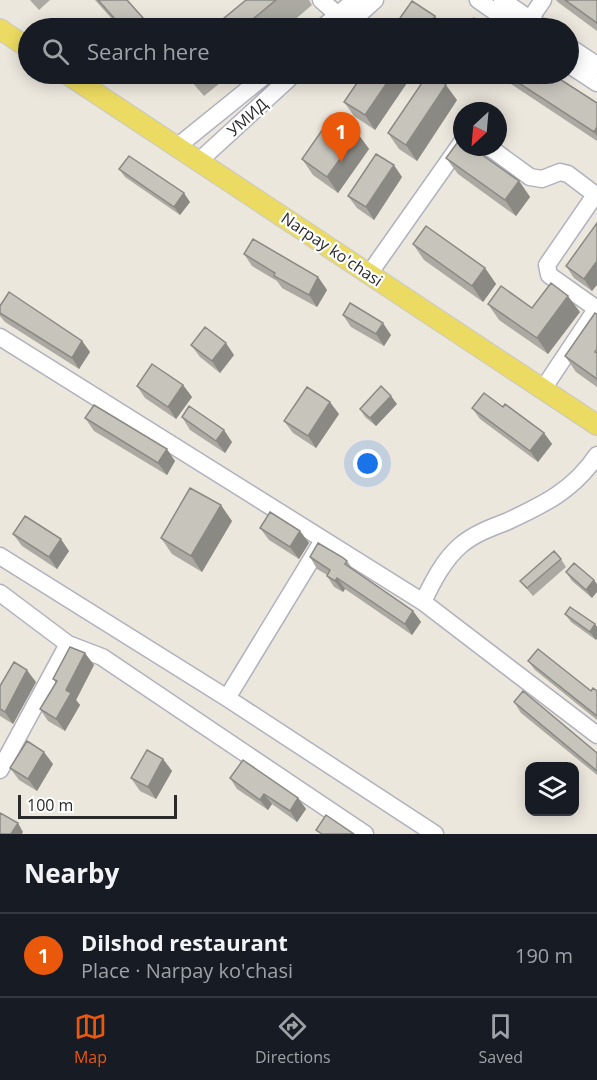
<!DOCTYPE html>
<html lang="en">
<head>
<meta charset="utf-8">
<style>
  :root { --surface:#171b24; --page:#20242c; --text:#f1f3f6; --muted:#9ea1a6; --line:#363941; --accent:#ea580c }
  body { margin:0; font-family:"Open Sans",sans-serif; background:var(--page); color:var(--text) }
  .controls { position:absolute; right:18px; bottom:18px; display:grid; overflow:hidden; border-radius:12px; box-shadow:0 3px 15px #0003 }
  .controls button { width:54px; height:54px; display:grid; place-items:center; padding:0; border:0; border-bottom:2px solid var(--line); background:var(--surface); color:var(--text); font:30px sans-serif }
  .compass { position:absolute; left:453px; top:102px; width:54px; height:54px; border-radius:50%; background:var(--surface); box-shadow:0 3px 15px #0003; rotate:206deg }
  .scale { position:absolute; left:18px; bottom:15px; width:159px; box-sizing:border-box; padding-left:6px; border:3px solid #2a2a2a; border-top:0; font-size:16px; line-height:21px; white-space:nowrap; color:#2a2a2a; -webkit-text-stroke:4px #fff; paint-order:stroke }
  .you { position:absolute; left:368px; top:464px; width:21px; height:21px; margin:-15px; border:4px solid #fff; border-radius:50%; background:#1a73e8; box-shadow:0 0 0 9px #1a73e833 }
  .badge { display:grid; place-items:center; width:39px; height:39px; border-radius:50%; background:var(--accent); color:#fff; font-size:20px; font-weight:700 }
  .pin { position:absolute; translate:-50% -50px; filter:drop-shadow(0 2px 3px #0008) }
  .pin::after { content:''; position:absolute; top:32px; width:21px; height:18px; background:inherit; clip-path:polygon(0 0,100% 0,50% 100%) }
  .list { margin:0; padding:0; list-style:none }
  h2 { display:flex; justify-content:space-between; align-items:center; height:78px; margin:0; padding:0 24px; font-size:26px }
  h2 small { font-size:20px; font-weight:400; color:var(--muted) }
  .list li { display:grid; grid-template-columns:39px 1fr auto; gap:18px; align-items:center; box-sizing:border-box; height:84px; padding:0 24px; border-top:2px solid var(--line) }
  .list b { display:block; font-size:22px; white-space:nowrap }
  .list p { margin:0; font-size:20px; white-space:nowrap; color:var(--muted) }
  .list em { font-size:20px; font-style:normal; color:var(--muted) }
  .icon { flex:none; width:33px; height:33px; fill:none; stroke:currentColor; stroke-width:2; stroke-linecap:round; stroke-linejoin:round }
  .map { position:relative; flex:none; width:597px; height:834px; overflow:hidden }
  .search { position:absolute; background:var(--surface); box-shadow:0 3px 15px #0003; left:18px; right:18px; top:18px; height:66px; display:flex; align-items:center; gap:15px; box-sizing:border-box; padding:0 21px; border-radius:33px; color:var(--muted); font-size:22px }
  .sheet { height:162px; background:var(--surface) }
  nav { display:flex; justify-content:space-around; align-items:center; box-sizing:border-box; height:84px; border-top:2px solid var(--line); background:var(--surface); font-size:16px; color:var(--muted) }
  nav a { display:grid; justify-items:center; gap:3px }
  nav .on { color:var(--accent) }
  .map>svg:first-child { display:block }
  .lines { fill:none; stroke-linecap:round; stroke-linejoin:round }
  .minor-casing { stroke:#b0b1be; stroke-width:19 }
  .major-casing { stroke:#c8c8c8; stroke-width:22 }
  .minor { stroke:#fff; stroke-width:16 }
  .major { stroke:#ecdb62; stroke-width:20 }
  .wall { fill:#aba9a2 }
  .shaded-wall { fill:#8b8984 }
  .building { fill:#c7c4bc; stroke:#8b8984; stroke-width:1.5 }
  .labels { text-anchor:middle; stroke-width:4.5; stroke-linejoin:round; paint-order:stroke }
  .street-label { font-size:16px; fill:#2a2a2a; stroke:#fff }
</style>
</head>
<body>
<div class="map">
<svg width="597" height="834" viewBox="0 0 597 834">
  <rect width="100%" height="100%" fill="#ece7dd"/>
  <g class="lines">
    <g class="minor-casing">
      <path id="minor" d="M321,0L338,15
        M478,0L518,28
        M502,0L543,28
        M530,19L543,0
        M322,28L355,0
        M344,28L375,0
        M568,46L597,65
        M568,64L597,83
        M178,146L267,74
        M489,147L530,177L542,179L560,172L568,174L597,196
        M199,161L294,74
        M595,195L547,265L549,275L597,309
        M369,274L462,142
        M0,337L423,602L597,735
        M543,389L597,308
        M0,556L227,698L435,834
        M0,593L68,644L102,657L365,834
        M423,602C432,583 444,559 461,545C474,534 490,528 506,522C543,505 574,490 597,455
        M227,698L322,542
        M0,770L68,644"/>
    </g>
    <g class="major-casing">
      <path id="major" d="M0,29L28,48
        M67,74L597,425"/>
    </g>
    <use href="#minor" class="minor"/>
    <use href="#major" class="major"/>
  </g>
  <path class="wall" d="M30,0H50L39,10Z
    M95,0H127L152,28H120Z
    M246,0H309L312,5L285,28H212Z
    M556,0H597V31L559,3Z
    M160,74H176L167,81Z
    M185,74H231L204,96Z
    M363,74H413L375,130L354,116L344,102Z
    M455,74H479L471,84Z
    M499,74H552L597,103V141L502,78Z
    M457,100L417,161L399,149L388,133Z
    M358,134L369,149L338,193L313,175L302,159Z
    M446,158L519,181L530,197L516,216L458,174Z
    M119,169L190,202L180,215L125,177Z
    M402,177L374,220L357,208L348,196Z
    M597,223L592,291L574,278L566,266Z
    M413,244L485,268L496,284L483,302L424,260Z
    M244,254L318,277L327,290L317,307L282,288L277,281L252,266Z
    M488,304L532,308L580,312L548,354L499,320Z
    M0,306L82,341L90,352L79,369L5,322L0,316Z
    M597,314V387L576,372L565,356Z
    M343,315L391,335L384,346L351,327Z
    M191,345L234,355L220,373L200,357Z
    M183,385L192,397L176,419L145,398L137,386Z
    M397,404L376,426L365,417L360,409Z
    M503,407L544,433L552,444L538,462L480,419L472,408Z
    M339,414L316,448L293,433L284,421Z
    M182,417L232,442L225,453L190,430Z
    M85,418L175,461L167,475L94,431Z
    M232,521L202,572L172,554L161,538Z
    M260,528L300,531L309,543L299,559L269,540Z
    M13,534L69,551L57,569L22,546Z
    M310,557L347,561L352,568L413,611L421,622L412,635L345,589L343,592L334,587L327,576V575L317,569Z
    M561,559L566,567L533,596L520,581Z
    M566,572L597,584L592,598L572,581Z
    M565,614L595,624L597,627V638L596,640L571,622Z
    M528,661L591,691H597V720L535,670Z
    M94,665L76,700L80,705L65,731L48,721L40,709L56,683L53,679Z
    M36,682L13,724L0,716V686Z
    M514,702L597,753V775L521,713Z
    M163,759L172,771L156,799L140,791L131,778Z
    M53,764L37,791L19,780L10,768Z
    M230,778L298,798L306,809L297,822L272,804L268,810L237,789Z"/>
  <path class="shaded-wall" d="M435,16L444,28H427Z
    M393,74H413L375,130L365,115Z
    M464,74H479L471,84Z
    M446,85L457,100L417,161L406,145Z
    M597,127V136L594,132Z
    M358,134L369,149L338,193L327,177Z
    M394,165L402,177L374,220L366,207Z
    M519,181L530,197L516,216L505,200Z
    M184,193L190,202L180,215L174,207Z
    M597,261V285L592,291L584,279Z
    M485,268L496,284L483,302L472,286Z
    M318,277L327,290L317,307L309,295Z
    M568,296L580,312L548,354L537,338Z
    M383,323L391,335L384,346L376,334Z
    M82,341L90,352L79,369L72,358Z
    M226,343L234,355L220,373L212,361Z
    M183,385L192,397L176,419L168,407Z
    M391,396L397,404L376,426L370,418Z
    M330,402L339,414L316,448L308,436Z
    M224,430L232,442L225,453L216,441Z
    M544,433L552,444L538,462L530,451Z
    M167,449L175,461L167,475L158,463Z
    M221,505L232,521L202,572L191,556Z
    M300,531L309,543L299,559L290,547Z
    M61,539L69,551L57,569L49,557Z
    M337,578L345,589L343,592L335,581Z
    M594,580L597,584V592L592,598L586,590Z
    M413,611L421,622L412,635L405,624Z
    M595,624L597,627V638L596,640L590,632Z
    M85,653L94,665L76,700L80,705L65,731L56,719L66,690Z
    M27,670L36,682L13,724L5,712Z
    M44,752L53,764L37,791L28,779Z
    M163,759L172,771L156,799L148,787Z
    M264,794L272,804L268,810L260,800Z
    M298,798L306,809L297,822L290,811Z
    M18,823L23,832L22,834H11Z"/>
  <path class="building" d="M98,0H127L152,28H123Z
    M246,0H276L242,28H212Z
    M565,0H597V23Z
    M412,1L435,16L427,28H393Z
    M474,18L489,28H467Z
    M363,74H393L365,115L344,102Z
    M428,74H430L446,85L406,145L388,133Z
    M505,74H552L597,103V127L594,132Z
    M332,116L358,134L327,177L302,159Z
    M460,139L462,141V147H471L519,181L505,200L446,158Z
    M376,154L394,165L366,207L348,196Z
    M129,156L184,193L174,207L119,169Z
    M597,223V261L584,279L566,266Z
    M426,226L485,268L472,286L413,244Z
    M253,239L318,277L309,295L274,276L275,273L244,254Z
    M551,283L568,296L537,338L488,304L501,286L532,308Z
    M9,292L82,341L72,358L0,313V306Z
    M350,303L383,323L376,334L343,315Z
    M595,313L597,314V349L595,352L597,353V379L565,356Z
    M205,327L226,343L212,361L191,345Z
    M152,364L183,385L168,407L137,386Z
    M381,386L391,396L370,418L360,409Z
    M307,387L330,402L308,436L284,421Z
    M484,393L503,407L505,404L544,433L530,451L472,408Z
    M94,405L167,449L158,463L85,418Z
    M189,406L224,430L216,441L182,417Z
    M190,488L221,505L191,556L161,538Z
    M270,512L300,531L290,547L260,528Z
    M25,516L61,539L49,557L13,534Z
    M318,543L342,557L347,561L345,564L413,611L405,624L337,578L335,581L327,576L330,570L310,557Z
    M554,551L561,559L527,588L520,581Z
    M574,563L594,580L586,590L566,572Z
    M570,607L595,624L590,632L565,614Z
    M70,647L85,653L66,690L71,693L56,719L40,709L57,681L53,679Z
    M538,649L591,691L593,688L597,691V716L528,661Z
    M14,662L27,670L5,712L0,709V686Z
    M523,691L597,753V771L514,702Z
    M27,741L44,752L28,779L10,768Z
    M147,750L163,759L148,787L131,778Z
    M243,760L298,798L290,811L264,794L260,800L230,778Z
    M0,813L18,823L11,834H0Z
    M326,815L354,834H322L316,830Z"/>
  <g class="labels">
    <g class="street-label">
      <text transform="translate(247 117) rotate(-42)" y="6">УМИД</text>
      <text transform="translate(332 249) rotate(34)" y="6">Narpay ko'chasi</text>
    </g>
  </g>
</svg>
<div class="controls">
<button><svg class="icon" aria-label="layers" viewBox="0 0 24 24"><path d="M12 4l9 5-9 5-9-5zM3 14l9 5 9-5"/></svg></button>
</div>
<svg class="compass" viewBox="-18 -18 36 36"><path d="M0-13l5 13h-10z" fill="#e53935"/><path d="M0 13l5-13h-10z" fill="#9ea1a6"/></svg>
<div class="scale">100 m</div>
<div class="you"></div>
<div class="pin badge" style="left:341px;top:162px">1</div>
<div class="search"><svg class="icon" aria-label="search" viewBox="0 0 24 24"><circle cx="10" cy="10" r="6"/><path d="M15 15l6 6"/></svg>Search here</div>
</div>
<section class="sheet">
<h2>Nearby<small></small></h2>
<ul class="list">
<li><span class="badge">1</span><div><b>Dilshod restaurant</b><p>Place · Narpay ko'chasi</p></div><em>190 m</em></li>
</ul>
</section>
<nav>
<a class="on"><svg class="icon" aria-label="map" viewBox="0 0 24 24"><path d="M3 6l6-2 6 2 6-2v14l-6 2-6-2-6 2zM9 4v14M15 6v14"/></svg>Map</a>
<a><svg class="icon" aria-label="directions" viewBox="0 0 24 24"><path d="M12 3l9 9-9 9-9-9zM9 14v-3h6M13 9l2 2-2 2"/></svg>Directions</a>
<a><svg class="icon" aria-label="saved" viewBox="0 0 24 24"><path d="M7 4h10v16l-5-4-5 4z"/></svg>Saved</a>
</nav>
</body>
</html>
